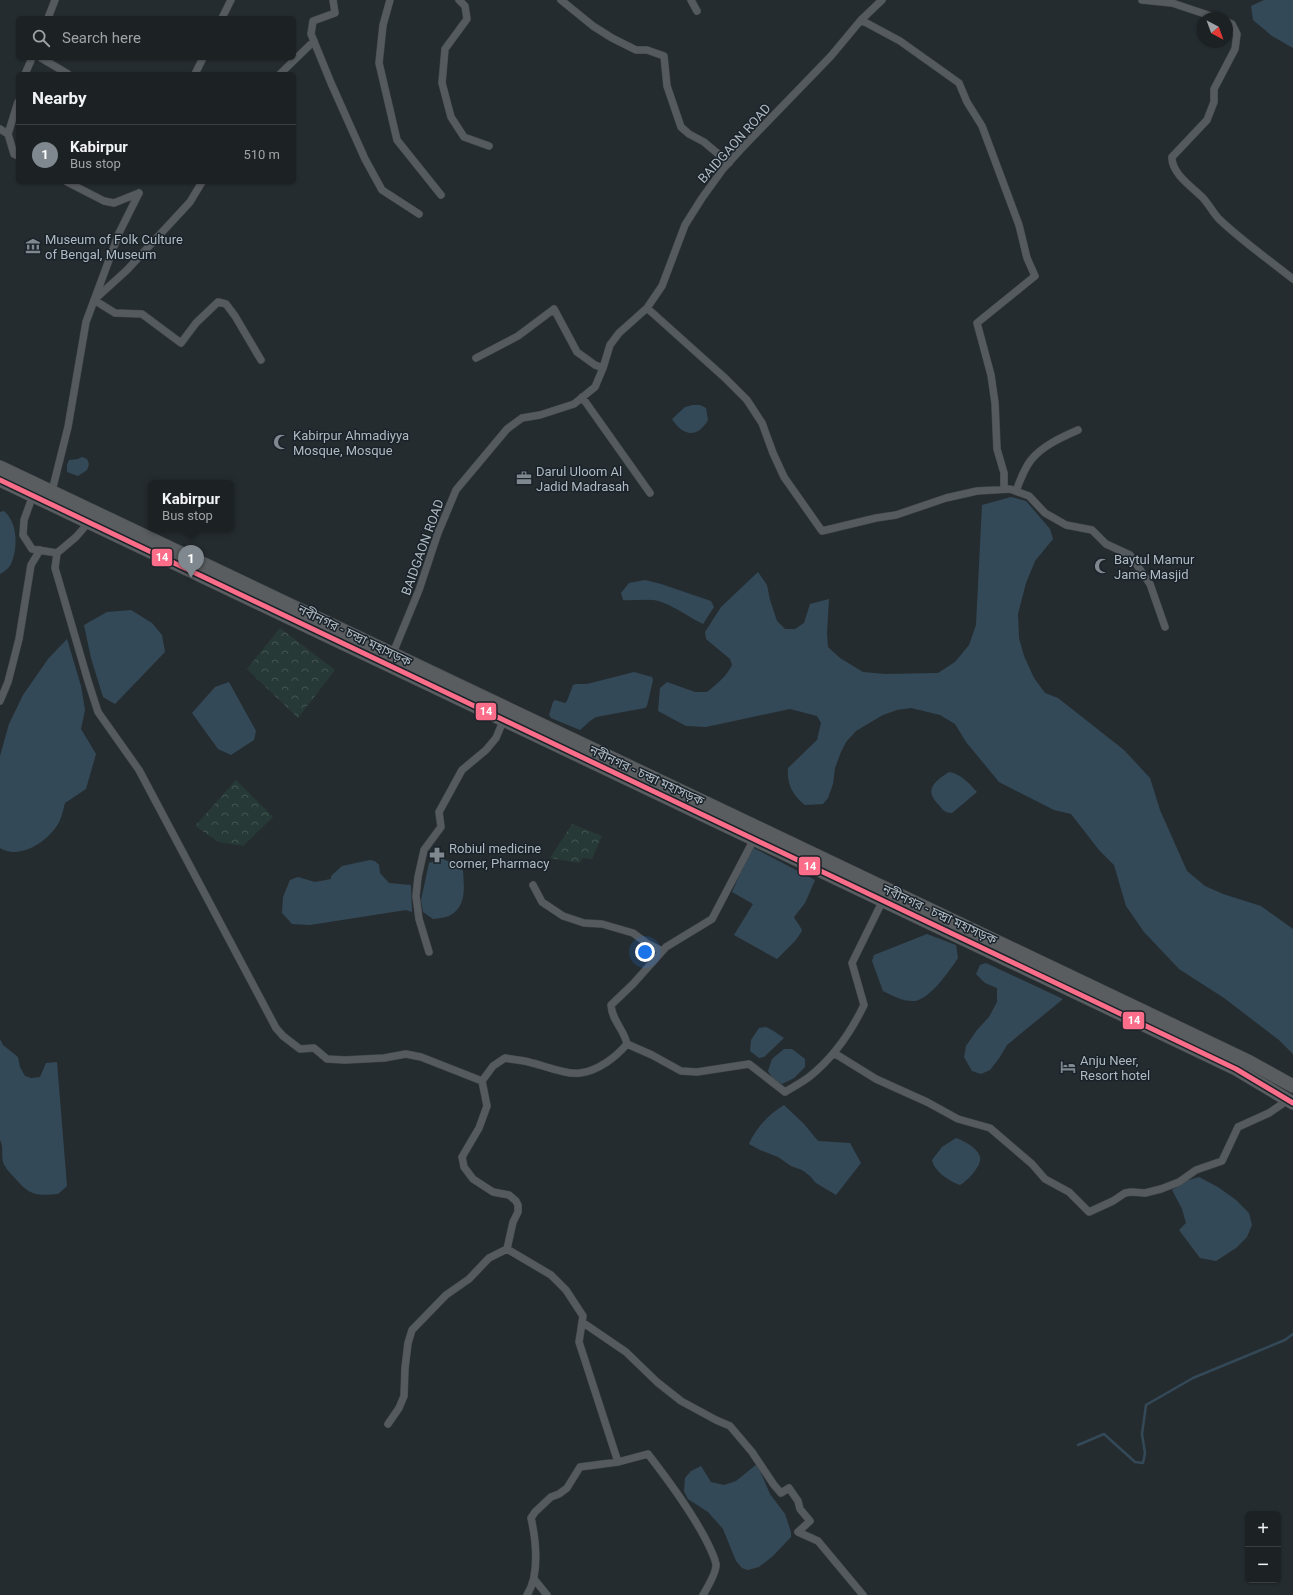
<!DOCTYPE html>
<html lang="en">
<head>
<meta charset="utf-8">
<style>
  :root { --surface:#1c2124; --page:#292e31; --text:#f1f3f6; --muted:#a0a3a6; --line:#3a3e41; --accent:#7f888f }
  body { margin:0; font-family:Roboto,"Noto Sans Bengali",sans-serif; background:var(--page); color:var(--text) }
  .controls { position:absolute; right:12px; bottom:12px; display:grid; overflow:hidden; border-radius:6px; box-shadow:0 1px 3px #0004 }
  .controls button { width:36px; height:36px; display:grid; place-items:center; padding:0; border:0; border-bottom:1px solid var(--line); background:var(--surface); color:var(--text); font:20px sans-serif }
  .compass { position:absolute; left:1197px; top:12px; width:36px; height:36px; border-radius:50%; background:var(--surface); box-shadow:0 1px 3px #0004; rotate:139deg }
  .you { position:absolute; left:645px; top:952px; width:14px; height:14px; margin:-10px; border:3px solid #fff; border-radius:50%; background:#1a73e8; box-shadow:0 0 0 6px #1a73e833 }
  .badge { display:grid; place-items:center; width:26px; height:26px; border-radius:50%; background:var(--accent); color:#fff; font-size:13px; font-weight:700 }
  .pin { position:absolute; translate:-50% -33px; filter:drop-shadow(0 1px 2px #0008) }
  .pin::after { content:''; position:absolute; top:21px; width:14px; height:12px; background:inherit; clip-path:polygon(0 0,100% 0,50% 100%) }
  .popup { position:absolute; left:148px; top:480px; width:86px; height:52px; box-sizing:border-box; display:grid; place-content:center; border-radius:6px; background:var(--surface); filter:drop-shadow(0 1px 3px #0005); font-size:13px; white-space:nowrap; color:var(--muted) }
  .popup b { font-size:15px; color:var(--text) }
  .popup::after { content:''; position:absolute; left:50%; top:100%; margin-left:-8px; border:8px solid transparent; border-top-color:var(--surface) }
  .list { margin:0; padding:0; list-style:none }
  h2 { display:flex; justify-content:space-between; align-items:center; height:52px; margin:0; padding:0 16px; font-size:17px }
  h2 small { font-size:13px; font-weight:400; color:var(--muted) }
  .list li { display:grid; grid-template-columns:26px 1fr auto; gap:12px; align-items:center; box-sizing:border-box; height:60px; padding:0 16px; border-top:1px solid var(--line) }
  .list b { display:block; font-size:15px; white-space:nowrap }
  .list p { margin:0; font-size:13px; white-space:nowrap; color:var(--muted) }
  .list em { font-size:13px; font-style:normal; color:var(--muted) }
  .icon { flex:none; width:22px; height:22px; fill:none; stroke:currentColor; stroke-width:2; stroke-linecap:round; stroke-linejoin:round }
  .map { position:relative; flex:none; width:1293px; height:1595px; overflow:hidden }
  .search { position:absolute; background:var(--surface); box-shadow:0 1px 3px #0004; left:16px; top:16px; width:280px; height:44px; display:flex; align-items:center; gap:10px; box-sizing:border-box; padding:0 14px; border-radius:6px; color:var(--muted); font-size:15px }
  .panel { position:absolute; background:var(--surface); box-shadow:0 1px 3px #0004; left:16px; top:72px; width:280px; height:112px; border-radius:6px }
  .map>svg:first-child { display:block }
  .park { fill:url(#park-crowns) }
  .water { fill:#344957 }
  .lines { fill:none; stroke-linecap:round; stroke-linejoin:round }
  .stream { stroke:#344957; stroke-width:2.5 }
  .street-casing { stroke:#43484b; stroke-width:8 }
  .highway-casing { stroke:#42484c; stroke-width:14 }
  .street { stroke:#555a5e; stroke-width:7 }
  .highway { stroke:#595d5f; stroke-width:13 }
  .bus-1-casing { stroke:#1a232a; stroke-width:8 }
  .bus-1 { stroke:#fb6d88; stroke-width:5 }
  .labels { text-anchor:middle; stroke-width:3; stroke-linejoin:round; paint-order:stroke }
  .street-label { font-size:13px; fill:#afb9c2; stroke:#1a232a }
  .poi-label { font-size:13px; fill:#afb9c2; stroke:#1a232a; text-anchor:start }
  .line-badge { stroke:#1a232a; stroke-width:1.5 }
  .badge-label { font-size:11px; text-anchor:middle; font-weight:bold; fill:#fff }
</style>
</head>
<body>
<div class="map">
<svg width="1293" height="1595" viewBox="0 0 1293 1595">
  <defs>
    <pattern id="park-crowns" width="20" height="18" patternUnits="userSpaceOnUse"><rect width="20" height="18" fill="#273936"/><path d="M2 6a3 3 0 1 1 6 0M12 15a3 3 0 1 1 6 0" fill="none" stroke="#445451"/></pattern>
  </defs>
  <rect width="100%" height="100%" fill="#252c30"/>
  <path class="park" d="M280,628L335,670L298,718L247,669Z
    M236,780L273,817L243,846L219,842L195,826Z
    M572,824L602,836L592,859L583,858L579,863L550,858Z"/>
  <path class="water" d="M1264,0H1293V48L1272,36L1253,20L1251,6Z
    M693,405H700L706,408L708,420C697,439 683,436 672,419L685,407Z
    M82,457L87,459L89,464L87,470L78,476L67,472V465L69,460L78,459Z
    M1011,497L1026,501L1050,529L1053,539L1035,561L1026,583L1018,614L1019,638L1024,656L1034,678L1045,693L1058,698L1124,750L1150,778L1160,810L1187,871L1205,886L1223,894L1261,906L1293,929V1054L1279,1040L1224,998L1179,969L1144,932L1126,906L1114,865L1099,850L1071,814L1054,810L999,782L966,742L955,724L940,715L911,708L897,710L883,715L856,731L846,742L841,752L835,768L833,784L828,798L823,804L805,805C792,795 787,784 788,768L817,740L821,723L817,716L790,709L706,727L686,726L658,711L660,688L667,682L695,692H707C717,684 726,677 732,665L730,659L706,639L705,632L721,607L758,572L767,585L770,600L777,621L785,629H795L804,623L810,604L829,599L827,633L828,647L840,658L863,672L885,674L938,673L955,662L969,645L976,625L982,505Z
    M4,511C18,523 18,548 11,564C9,568 4,572 0,574V512Z
    M645,580L661,584L711,601L714,607L703,624C688,617 668,601 652,600C642,599 633,601 623,600L621,593L629,583Z
    M131,610L152,623L162,635L165,652L115,704L103,697L91,658L84,625L107,612Z
    M67,639L81,686L85,710L81,729L96,754L86,789L65,803C63,809 62,818 58,824C47,842 20,860 0,848V756L9,724L23,695L48,659Z
    M634,672L652,677L653,680L647,706L645,708L596,717L590,721L580,730L551,718L549,715L553,702L555,700L565,703L567,701L573,685L576,684H587Z
    M229,682L256,731L254,740L231,755L218,749L192,713L215,687Z
    M949,772C961,774 969,783 977,792L952,813C945,813 943,810 939,805C923,790 935,781 949,772Z
    M752,847L815,880L805,903L794,917C796,922 801,926 802,931L795,941L777,959L734,935L753,904L732,892Z
    M441,858L454,864L463,871C464,887 467,907 449,916C444,918 438,918 433,919L423,912L421,900L429,863Z
    M370,860L375,861L379,865L380,873L389,883L411,885L412,912L406,910L310,925L292,924L282,913L283,897L290,880L298,877L315,882L331,879V876L342,866Z
    M927,934L956,945L958,958C950,970 931,998 915,1001C904,1002 893,996 883,991L872,961L874,955Z
    M986,963L1063,999L1007,1045L1000,1057L990,1070L981,1074L972,1071L964,1057L966,1046L977,1030L989,1017L997,1002V988L985,983L976,974L980,965Z
    M766,1027L772,1030L784,1038L764,1057L759,1058L750,1051L751,1040L759,1028Z
    M0,1039L3,1045L18,1057L20,1067L25,1076L31,1078L40,1077L46,1063L57,1062L67,1186L58,1194C35,1196 29,1195 14,1177C10,1173 5,1168 3,1162C1,1154 4,1147 0,1140Z
    M784,1049H792L805,1059V1067L794,1078L782,1084L773,1079L768,1071L772,1059Z
    M784,1105L804,1124L818,1141L850,1143L861,1163L836,1195L816,1183L810,1176L802,1170L791,1166L778,1157L760,1150L749,1144C756,1128 769,1114 784,1105Z
    M956,1138C964,1141 978,1148 980,1157C982,1166 967,1181 960,1185C949,1181 934,1171 932,1160L942,1147Z
    M1199,1177L1218,1187L1236,1200L1249,1213L1252,1225L1247,1237L1236,1248L1216,1261L1200,1258L1179,1230L1186,1223L1182,1209L1172,1190L1186,1181Z
    M757,1464L770,1494L785,1514L791,1532V1537L773,1556L759,1567L748,1570L742,1568L736,1561L723,1529L708,1512L688,1499L684,1491L685,1478L691,1471L701,1466L711,1482L724,1485L736,1481Z"/>
  <g class="lines">
    <path class="stream" d="M1078,1445L1104,1434L1135,1462L1143,1463L1145,1453L1142,1434L1146,1405L1193,1378L1285,1340L1293,1334"/>
    <g class="street-casing">
      <path id="street" d="M333,0L335,13L313,21L311,34L331,83L365,159L382,190L419,214
        M390,0L383,25L379,63L397,140L441,195
        M459,0L465,6L467,19L445,49L442,83L451,117L464,137L489,146
        M561,0L593,26L612,38L636,50H647L664,56L667,86L681,127L689,134L704,142L729,163
        M691,0L697,11
        M1142,0L1172,3L1217,18
        M48,18L55,0
        M222,18L231,0
        M861,20L900,41L959,83L967,102L982,126L1019,225L1027,258L1035,276L977,323L991,375L995,403L997,449L1004,473V489
        M1227,22L1232,24L1237,34L1235,49L1214,89V102L1207,120L1172,157C1171,173 1192,187 1202,197C1209,204 1213,213 1219,219C1242,241 1268,259 1293,279
        M41,58L68,74
        M25,74L32,58
        M195,74L203,58
        M280,74L314,41
        M0,129L8,134L18,102
        M8,134L14,154L18,156
        M67,182L104,201L114,203L139,193
        M202,182L190,202L127,270L94,300L115,313L142,314L181,343L196,323L218,302L226,304L235,316L261,360
        M647,308L725,378L747,400L762,423L773,453L784,477L822,531L876,518L896,515L946,498L977,491L1010,489L1029,496L1045,513L1066,525L1092,530L1106,544L1130,555L1150,584L1165,627
        M476,358L518,336L554,309L577,352L595,365L603,368
        M582,397L650,493
        M52,491L68,427L86,322L119,233L139,193
        M1016,491C1020,480 1024,469 1031,460C1042,446 1062,437 1078,430
        M33,495L24,520L23,535L32,549L57,553
        M89,522L76,537L57,553L55,568L88,681L98,712L139,770L276,1028L283,1036L300,1049L314,1048L327,1059L345,1060L384,1058L406,1054L421,1057L482,1081
        M393,653L419,590L438,533L456,490L507,429L522,418L540,415L574,404L595,387L603,368L610,345L619,333L647,308L662,286L685,225L702,198L723,169L743,147L831,56L861,20L882,0
        M0,701L8,682L19,639L31,565L40,550
        M533,885L542,902L563,916L584,923L602,924L633,933L648,944L662,951
        M429,952L419,919L416,896L418,877L424,850L441,827L439,812L462,770L486,750L496,738L504,719
        M627,1044L652,1055L681,1071L697,1072L749,1064L785,1092C793,1087 801,1083 809,1077C833,1058 851,1032 864,1005L852,963L883,900
        M834,1053L876,1079L927,1102L958,1119L990,1128L1032,1164L1045,1179L1069,1192L1089,1212L1113,1201L1125,1193L1131,1192L1145,1193L1161,1189L1179,1182L1196,1170L1222,1161L1238,1127L1269,1113L1288,1100
        M507,1249L551,1275L566,1290L583,1316L579,1342L618,1462
        M582,1322L626,1352L657,1382L681,1401L716,1420L730,1426L752,1452L774,1485L781,1493L789,1488L798,1501L800,1509L810,1521L798,1532L818,1541L863,1595
        M388,1424L399,1408L404,1396L405,1368L408,1343L412,1330L446,1295L469,1279L489,1258L507,1249L513,1222L518,1212V1205L516,1201L509,1195L493,1192L473,1179L464,1167L462,1157L479,1128L487,1106L482,1081L493,1066L505,1058C514,1060 524,1060 532,1063C546,1066 566,1075 580,1073C598,1071 616,1057 627,1044C624,1029 612,1021 611,1005L633,984L666,947L712,919L754,839
        M534,1579L547,1595
        M527,1595C540,1575 536,1540 531,1518L535,1512L551,1497L559,1494L567,1488L580,1467L618,1462L648,1454C669,1481 689,1508 705,1538C709,1546 714,1555 716,1564C717,1572 707,1588 703,1595"/>
    </g>
    <g class="highway-casing">
      <path id="highway" d="M0,467C416,664 832,863 1248,1061L1293,1086
        M0,480L1146,1026L1236,1069L1293,1103"/>
    </g>
    <use href="#street" class="street"/>
    <use href="#highway" class="highway"/>
    <g class="bus-1-casing">
      <path id="bus-1" d="M0,480L1146,1026L1236,1069L1293,1103"/>
    </g>
    <use href="#bus-1" class="bus-1"/>
  </g>
  <defs>
    <g id="museum-bare" transform="scale(1.2)"><path d="M0-6L6-3V-2H-6V-3ZM-5-1h2V3h-2ZM-1-1h2V3h-2ZM3-1h2V3H3ZM-6 4H6V6H-6Z" fill="#7f888f" stroke="#1a232a" stroke-width="2.5" paint-order="stroke"/></g>
    <g id="mosque-bare" transform="scale(1.2)"><path d="M3.5-4.9A6 6 0 1 0 3.5 4.9A5 5 0 1 1 3.5-4.9Z" fill="#7f888f" stroke="#1a232a" stroke-width="2.5" paint-order="stroke"/></g>
    <g id="office-bare" transform="scale(1.2)"><path d="M-6-3h4V-5.5h4V-3h4V5H-6ZM-1-4.5V-3h2v-1.5ZM-6 0V1H6V0Z" fill="#7f888f" stroke="#1a232a" stroke-width="2.5" paint-order="stroke"/></g>
    <g id="pharmacy-bare" transform="scale(1.2)"><path d="M-2-6h4v4h4v4h-4v4h-4v-4h-4v-4h4Z" fill="#7f888f" stroke="#1a232a" stroke-width="2.5" paint-order="stroke"/></g>
    <g id="hotel-bare" transform="scale(1.2)"><path d="M-6-4.5h1.5V1H6V5H4.5V3h-9V5H-6ZM-4 0a1.8 1.8 0 1 1 3.6 0ZM.5 0V-2.5h3Q6-2.5 6 0Z" fill="#7f888f" stroke="#1a232a" stroke-width="2.5" paint-order="stroke"/></g>
  </defs>
  <g fill-rule="evenodd">
    <use href="#museum-bare" x="33" y="246"/>
    <use href="#mosque-bare" x="281" y="442"/>
    <use href="#office-bare" x="524" y="478"/>
    <use href="#mosque-bare" x="1102" y="566"/>
    <use href="#pharmacy-bare" x="437" y="855"/>
    <use href="#hotel-bare" x="1068" y="1067"/>
  </g>
  <g class="labels">
    <g class="street-label">
      <text transform="translate(734 143) rotate(-48)" y="5">BAIDGAON ROAD</text>
      <text transform="translate(422 547) rotate(-70)" y="5">BAIDGAON ROAD</text>
      <text transform="translate(355 635) rotate(26)" y="5">নবীনগর - চন্দ্রা মহাসড়ক</text>
      <text transform="translate(647 775) rotate(25)" y="5">নবীনগর - চন্দ্রা মহাসড়ক</text>
      <text transform="translate(940 914) rotate(25)" y="5">নবীনগর - চন্দ্রা মহাসড়ক</text>
    </g>
    <g class="poi-label">
      <text x="45" y="244">Museum of Folk Culture<tspan x="45" dy="15">of Bengal, Museum</tspan></text>
      <text x="293" y="440">Kabirpur Ahmadiyya<tspan x="293" dy="15">Mosque, Mosque</tspan></text>
      <text x="536" y="476">Darul Uloom Al<tspan x="536" dy="15">Jadid Madrasah</tspan></text>
      <text x="1114" y="564">Baytul Mamur<tspan x="1114" dy="15">Jame Masjid</tspan></text>
      <text x="449" y="853">Robiul medicine<tspan x="449" dy="15">corner, Pharmacy</tspan></text>
      <text x="1080" y="1065">Anju Neer,<tspan x="1080" dy="15">Resort hotel</tspan></text>
    </g>
  </g>
  <g class="line-badge">
    <rect x="151" y="548" width="22" height="19" rx="4" fill="#fb6d88"/>
    <rect x="475" y="702" width="22" height="19" rx="4" fill="#fb6d88"/>
    <rect x="798" y="856" width="23" height="20" rx="4" fill="#fb6d88"/>
    <rect x="1122" y="1011" width="23" height="19" rx="4" fill="#fb6d88"/>
  </g>
  <g class="badge-label">
    <text x="162" y="561">14</text>
    <text x="486" y="715">14</text>
    <text x="810" y="870">14</text>
    <text x="1134" y="1024">14</text>
  </g>
</svg>
<div class="controls">
<button>+</button>
<button>−</button>
</div>
<svg class="compass" viewBox="-18 -18 36 36"><path d="M0-13l5 13h-10z" fill="#e53935"/><path d="M0 13l5-13h-10z" fill="#a0a3a6"/></svg>
<div class="you"></div>
<div class="pin badge" style="left:191px;top:578px">1</div>
<div class="popup"><b>Kabirpur</b>Bus stop</div>
<div class="search"><svg class="icon" aria-label="search" viewBox="0 0 24 24"><circle cx="10" cy="10" r="6"/><path d="M15 15l6 6"/></svg>Search here</div>
<section class="panel">
<h2>Nearby<small></small></h2>
<ul class="list">
<li><span class="badge">1</span><div><b>Kabirpur</b><p>Bus stop</p></div><em>510 m</em></li>
</ul>
</section>
</div>
</body>
</html>
